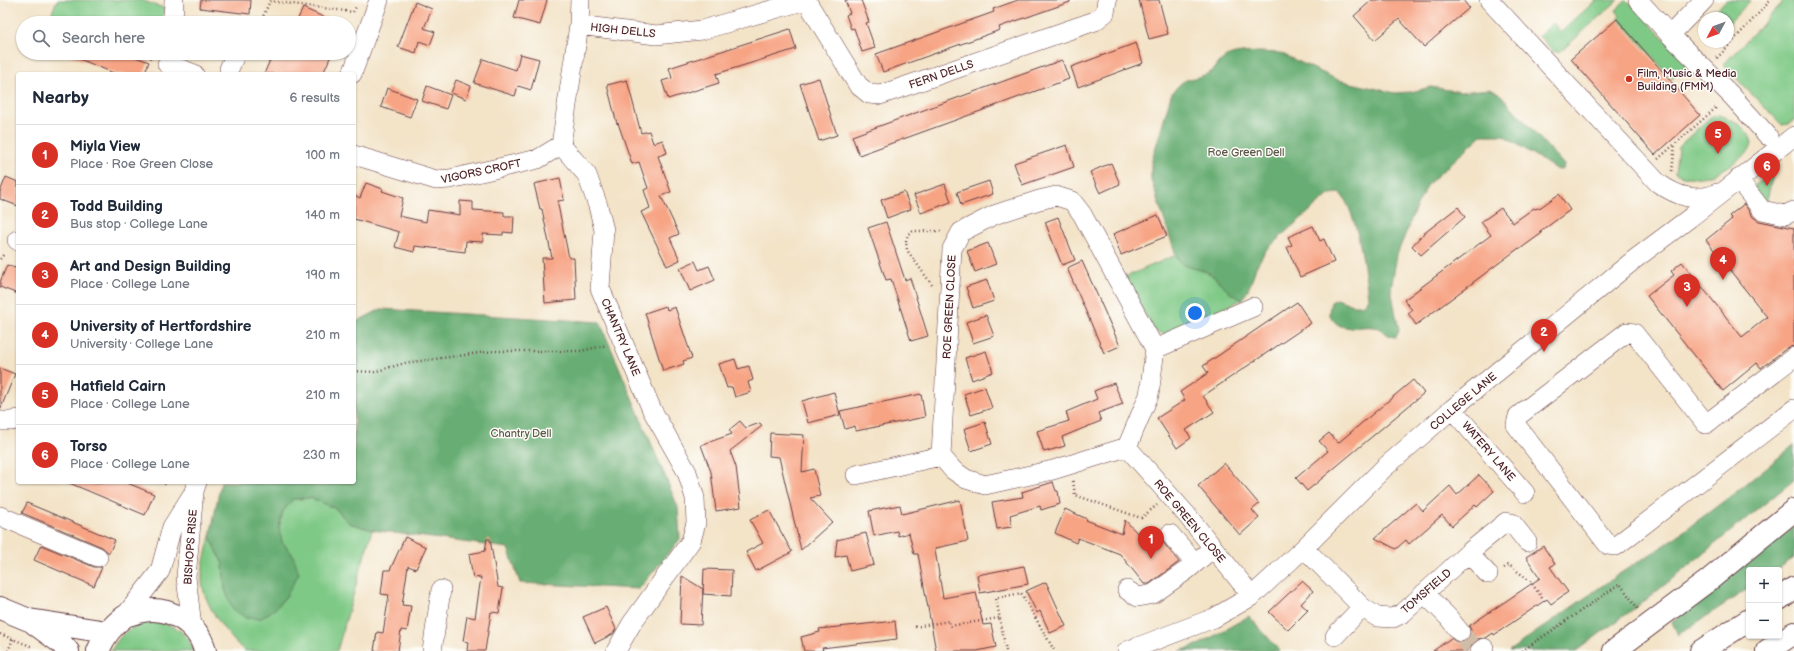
<!DOCTYPE html>
<html lang="en">
<head>
<meta charset="utf-8">
<style>
  :root { --surface:#fff; --page:#f6f6f7; --text:#1f2937; --muted:#747a83; --line:#e0e1e3; --accent:#d93025 }
  body { margin:0; font-family:"Balsamiq Sans",sans-serif; background:var(--page); color:var(--text) }
  .controls { position:absolute; right:12px; bottom:12px; display:grid; overflow:hidden; border-radius:4px; box-shadow:0 1px 3px #0004 }
  .controls button { width:36px; height:36px; display:grid; place-items:center; padding:0; border:0; border-bottom:1px solid var(--line); background:var(--surface); color:var(--text); font:20px sans-serif }
  .compass { position:absolute; left:1698px; top:12px; width:36px; height:36px; border-radius:50%; background:var(--surface); box-shadow:0 1px 3px #0004; rotate:229deg }
  .you { position:absolute; left:1195px; top:313px; width:14px; height:14px; margin:-10px; border:3px solid #fff; border-radius:50%; background:#1a73e8; box-shadow:0 0 0 6px #1a73e833 }
  .badge { display:grid; place-items:center; width:26px; height:26px; border-radius:50%; background:var(--accent); color:#fff; font-size:13px; font-weight:700 }
  .pin { position:absolute; translate:-50% -33px; filter:drop-shadow(0 1px 2px #0008) }
  .pin::after { content:''; position:absolute; top:21px; width:14px; height:12px; background:inherit; clip-path:polygon(0 0,100% 0,50% 100%) }
  .list { margin:0; padding:0; list-style:none }
  h2 { display:flex; justify-content:space-between; align-items:center; height:52px; margin:0; padding:0 16px; font-size:17px }
  h2 small { font-size:13px; font-weight:400; color:var(--muted) }
  .list li { display:grid; grid-template-columns:26px 1fr auto; gap:12px; align-items:center; box-sizing:border-box; height:60px; padding:0 16px; border-top:1px solid var(--line) }
  .list b { display:block; font-size:15px; white-space:nowrap }
  .list p { margin:0; font-size:13px; white-space:nowrap; color:var(--muted) }
  .list em { font-size:13px; font-style:normal; color:var(--muted) }
  .icon { flex:none; width:22px; height:22px; fill:none; stroke:currentColor; stroke-width:2; stroke-linecap:round; stroke-linejoin:round }
  .map { position:relative; flex:none; width:1794px; height:651px; overflow:hidden }
  .search { position:absolute; background:var(--surface); box-shadow:0 1px 3px #0004; left:16px; top:16px; width:340px; height:44px; display:flex; align-items:center; gap:10px; box-sizing:border-box; padding:0 14px; border-radius:22px; color:var(--muted); font-size:15px }
  .panel { position:absolute; background:var(--surface); box-shadow:0 1px 3px #0004; left:16px; top:72px; width:340px; height:412px; border-radius:4px }
  .map>svg:first-child { display:block }
  .green { fill:#7fc986; stroke:#647458 }
  .forest { fill:#67ad73; stroke:#58664f }
  .building { fill:#f7a485 }
  .lines { fill:none; stroke-linecap:round; stroke-linejoin:round }
  .minor-tunnel { stroke:#d1bca8; stroke-width:19; stroke-dasharray:19 10; stroke-linecap:butt }
  .minor-casing { stroke:#633c42; stroke-width:20 }
  .major-casing { stroke:#633c42; stroke-width:24 }
  .highway-casing { stroke:#633c42; stroke-width:24 }
  .path { stroke:#633c42; stroke-width:2.5; stroke-dasharray:1 3; stroke-linecap:butt }
  .minor { stroke:#fff; stroke-width:19 }
  .major { stroke:#fff; stroke-width:22 }
  .highway { stroke:#fff; stroke-width:22 }
  .poi-dot { fill:#c8321e; stroke:#fdfcf7; stroke-width:1.5 }
  .labels { text-anchor:middle; stroke-width:3; stroke-linejoin:round; paint-order:stroke }
  .street-label { font-size:11px; fill:#4a1f2b; stroke:#fdfcf7 }
  .poi-label { font-size:11px; fill:#4a1f2b; stroke:#fdfcf7; text-anchor:start }
  .park-label { font-size:11px; fill:#5d5a4b; stroke:#fdfcf7 }
</style>
</head>
<body>
<div class="map">
<svg width="1794" height="651" viewBox="0 0 1794 651">
  <rect width="100%" height="100%" fill="#fdfcf7"/>
  <filter id="ink" filterUnits="userSpaceOnUse"><feTurbulence type="fractalNoise" baseFrequency=".025" numOctaves="2"/><feDisplacementMap in="SourceGraphic" scale="8" xChannelSelector="R" yChannelSelector="G"/><feConvolveMatrix kernelMatrix="1 2 1 2 8 2 1 2 1" color-interpolation-filters="sRGB"/></filter>
  <filter id="wash" filterUnits="userSpaceOnUse"><feTurbulence type="fractalNoise" baseFrequency=".012" numOctaves="4" result="noise"/><feDisplacementMap in="SourceGraphic" scale="16" xChannelSelector="R" yChannelSelector="G"/><feGaussianBlur stdDeviation="0.9" result="paint"/><feColorMatrix in="noise" values="0 0 0 0 0 0 0 0 0 0 0 0 0 0 0 0 0 1.4 0 .05"/><feComposite in="paint" operator="in"/></filter>
  <g filter="url(#wash)">
    <rect width="100%" height="100%" fill="#f3e3c7"/>
    <path class="green" d="M57,0H141L164,8L163,23H71L51,15Z
      M1596,0H1618L1560,52H1554L1539,36L1553,23L1561,32Z
      M1627,0L1689,64L1672,79L1618,18L1620,16L1616,10Z
      M1726,0H1751L1728,24V18H1709Z
      M1785,0H1794V120L1789,124L1782,125L1723,65Z
      M1718,115C1732,118 1749,128 1752,143C1751,150 1745,155 1739,159C1722,173 1697,184 1675,173L1678,147L1710,117Z
      M1773,173V174L1766,204L1755,189V185Z
      M1176,255C1185,271 1195,266 1208,273C1222,280 1227,296 1243,299L1169,335L1154,331L1125,277Z
      M312,498L336,509L349,523L372,530L337,651H245C227,636 204,605 202,582C201,567 207,551 210,536L223,564L225,590L246,618H261L276,608L287,595L293,555L282,542L279,527L283,511L293,499Z
      M144,622C166,621 186,627 194,651H111C119,636 127,629 144,622Z"/>
    <path class="forest" d="M1258,52L1280,53L1338,80L1395,93L1411,92L1431,87L1461,92L1489,89L1499,93L1564,165L1563,169L1559,170L1554,168L1503,135H1482L1428,184L1414,212L1397,255L1391,289L1399,331L1396,337C1386,337 1383,328 1374,327C1359,325 1343,333 1333,320C1328,314 1329,309 1331,302L1337,299L1353,305H1363L1368,298C1365,271 1358,213 1340,193L1330,194L1290,228L1266,250L1256,267L1251,283L1243,299C1227,296 1222,281 1209,273C1199,268 1189,269 1180,262L1176,255L1151,180V164L1171,95C1185,74 1190,82 1209,73C1216,70 1217,64 1222,60C1231,52 1247,53 1258,52Z
      M381,309L600,322L678,507L680,539L639,589L520,583L508,548L372,530L349,523L336,509L312,498L293,499L283,511L279,527L282,542L293,555L299,573L287,595L276,608L262,618H246L233,609L225,590L223,564L210,536L221,482H354V323Z
      M1794,445V480L1646,600L1576,651H1509L1619,574L1665,545L1736,492Z
      M1794,526V558L1776,570H1749V588L1678,635L1672,622Z
      M1249,616L1280,651H1180L1200,644Z"/>
    <g id="blocks">
      <path class="building" d="M201,0H251L250,14L200,8Z
        M519,0H547L540,25L514,18Z
        M845,0H861L869,22L866,23L875,48L862,52L854,28L851,29L846,15L850,13Z
        M1018,0H1070V2L999,27L1000,30L883,72L876,54L994,12L993,9Z
        M1139,0H1159L1168,34L1149,39Z
        M1372,0H1463L1469,8L1424,47L1399,19L1375,40L1354,16Z
        M415,2L432,9L424,28L435,32L430,45L419,41L416,53L398,47Z
        M303,8L337,23H296Z
        M1617,19L1700,115L1655,155L1571,59Z
        M790,29L796,49L716,74L719,83L668,99L662,81L672,78L669,68Z
        M1136,43L1143,63L1078,87L1071,67Z
        M65,53H125L149,62L144,74H116Z
        M273,53H332L323,74H264Z
        M520,54L539,59L531,90L518,86L515,96L474,83L483,59L516,70Z
        M1062,60L1069,79L859,155L852,136Z
        M819,78L837,135L819,141L800,84Z
        M456,80L471,86L466,99L451,93Z
        M627,80L641,133L649,131L653,143L663,140L667,153L658,156L671,192L661,196L679,234L670,238L680,260L667,266L641,212L650,208L644,190L648,188L639,162L632,164L618,123L617,124L607,85Z
        M427,86L451,95L446,109L422,101Z
        M387,88L417,99L410,117L381,107Z
        M1067,145L1074,167L1022,185L1014,163Z
        M1111,163L1120,184L1100,193L1090,172Z
        M6,177L18,182V206L0,199V192Z
        M560,178L564,200L558,201V205L569,258H574L576,300L545,303L542,258H552L542,209H540L534,184Z
        M989,181L993,194L961,205L957,192Z
        M366,183L383,189L382,191L403,198L399,216L426,222L428,210L460,215V201L473,202V210L504,212V216H514L513,233L503,232V235L483,234V242L466,241L465,252L415,246L414,252L395,247L399,232L354,219V195L360,198Z
        M945,184L951,202L921,213L914,195Z
        M904,192L911,209L887,218L881,200Z
        M1559,194L1570,210L1540,232L1542,233L1520,249L1519,248L1416,325L1408,313L1412,310L1404,300L1491,235L1481,222L1501,208L1513,223L1534,208L1535,209L1541,207Z
        M1744,204L1753,217L1759,221L1794,228V346L1787,348L1761,368L1757,363L1723,391L1647,296L1674,275L1671,271L1682,262L1742,337L1767,317L1706,240L1732,219L1729,216Z
        M1458,207L1465,217L1421,255L1412,246L1422,235Z
        M1158,215L1167,236L1121,255L1113,234Z
        M1058,217L1075,260L1062,265L1045,222Z
        M886,222L905,280L910,278L928,336L911,341L891,279L886,280L868,228Z
        M1313,226L1320,241L1324,239L1334,262L1300,277L1287,247L1292,245L1288,237Z
        M988,243L996,264L975,272L967,251Z
        M695,261L699,270L709,266L715,280L690,291L680,268Z
        M1082,261L1120,346L1104,353L1067,268Z
        M7,265L18,269V294L0,287V282Z
        M987,280L994,301L973,308L966,287Z
        M1297,302L1311,323L1203,396L1214,412L1186,430L1191,438L1177,448L1157,418L1185,400L1180,392L1208,373L1203,366Z
        M666,306L667,310L675,307L692,358L683,361L684,364L663,371L645,313Z
        M986,315L994,336L973,343L966,322Z
        M986,351L993,372L972,380L965,358Z
        M735,359L738,369L749,366L753,380L748,382L751,392L735,397L732,387L727,388L719,364Z
        M0,368L15,374L0,410Z
        M1413,380L1424,393L1307,491L1296,478L1328,451L1319,441L1329,433L1338,443Z
        M1114,383L1123,404L1098,413L1101,421L1062,437L1065,446L1044,452L1037,431L1069,421L1066,412L1097,399L1094,391Z
        M985,387L992,408L971,415L964,394Z
        M834,392L840,415L808,423L802,401Z
        M921,394L925,417L856,431L855,426L845,429L840,411Z
        M740,421L746,428L760,423L762,426L730,451L736,467L741,507L716,511L711,472L701,445L732,434L729,430Z
        M985,422L992,444L971,451L964,429Z
        M770,433L804,435L802,472L814,469L820,496L810,498L832,522L801,550L779,457L769,456Z
        M1224,463L1259,504L1252,510L1259,518L1240,535L1198,486Z
        M1479,475L1494,491L1477,507L1475,505L1452,526L1442,515L1409,544L1406,540L1396,549L1375,538L1416,503L1423,511L1450,486L1457,495Z
        M67,482H125L154,494L145,515Z
        M1053,482L1056,491H1058L1060,504L1041,510L1040,506L1010,515L1012,527L997,529L992,502L1023,497L1022,492Z
        M960,500L968,541L936,548L935,550L943,598L976,592L983,625L991,624L996,647L977,651H936L918,554H914L909,533L898,536L897,531L874,536L869,511L900,505L902,514Z
        M27,503L115,540L109,553L102,547L22,513Z
        M1065,509L1087,519L1086,520L1122,534L1125,520L1141,537L1153,527L1162,541L1179,562L1149,584H1144L1120,554L1078,538L1076,543L1055,533Z
        M769,510L792,552L756,571L746,552L763,543L750,520Z
        M866,533L874,565L850,571L846,555L835,557L837,540Z
        M405,537L426,547L416,569L408,566L402,605L411,606L407,631L401,630L398,651H374L377,632L383,633L389,595L381,594L384,570H390Z
        M487,539H490L498,587L503,588L499,613L491,612L485,651H467L468,642L463,641L467,616L475,618L481,577L473,578L469,554L485,551Z
        M41,545L94,567H102L94,586L34,560Z
        M1543,546L1555,564L1550,567L1568,592L1551,604L1547,599L1494,635L1493,633L1486,638L1477,639L1467,651H1433L1451,638L1456,642L1462,643L1467,641L1470,636L1471,630L1469,626L1540,578L1526,557Z
        M1024,566L1028,584L980,593L977,575Z
        M704,569L732,570L731,596L703,594Z
        M682,576L703,589L701,625L680,624Z
        M1302,581L1313,591L1301,604L1308,610L1288,630L1269,612Z
        M1046,582L1066,626L1050,633L1040,611L1037,613L1026,591Z
        M606,607L616,629L613,634L595,643L583,617Z
        M895,621L897,639L822,648L823,651H804L801,637L820,632L819,629Z"/>
    </g>
  </g>
  <g filter="url(#ink)">
    <use href="#blocks" fill-opacity="0" stroke="#633c42" stroke-width="1"/>
    <g class="lines">
      <path class="minor-tunnel" d="M1460,632L1472,648"/>
      <g class="minor-casing">
        <path id="minor" d="M580,0L579,25L561,145L587,175L598,206L604,230L600,288L652,410L687,472L695,498L696,523L691,541L632,623L616,651
          M806,0L858,85L869,94L880,95L1095,21L1105,13L1107,0
          M1489,0L1658,183C1677,196 1695,203 1717,193
          M1638,0L1670,35L1731,95L1768,136
          M173,23L174,0
          M579,25L656,35L702,30L806,0
          M1670,35L1704,0
          M167,64L194,74
          M229,69L236,53
          M352,74L379,0
          M354,155L436,180L450,179L538,159L561,145
          M1738,179L1762,210L1785,215L1794,211
          M17,240L18,241
          M1155,349L1253,307
          M1794,357L1706,424L1634,333L1627,332L1518,416L1516,425L1608,545L1616,546L1794,409
          M1452,409L1525,493
          M0,421H12L18,419
          M1127,447L1186,514L1252,596
          M856,475L941,456L953,470L966,479L985,485L1053,470L1127,447L1149,395L1155,349L1082,214L1072,201L1056,196L1039,200L994,215L961,232L952,249L941,456
          M0,516L98,557
          M1170,534L1195,563
          M1304,548L1362,607L1377,617L1393,618L1403,613L1468,553L1506,522L1512,523L1527,542
          M1468,553L1488,574
          M1127,590L1138,597L1153,594L1187,570L1213,548
          M1424,593L1448,617L1460,632
          M125,616L160,571L172,527L192,495
          M192,626L186,577L194,491L197,482
          M1335,636L1362,607
          M432,651L441,590
          M1127,651L1214,618L1252,596L1304,548L1384,468L1452,409L1635,259L1691,217L1794,136
          M1480,651L1484,648"/>
      </g>
      <g class="major-casing">
        <path id="major" d="M0,608L29,620L107,632
          M34,623L60,642L68,651
          M98,651C104,637 111,626 124,617C128,614 134,614 138,612C167,604 198,622 205,651"/>
      </g>
      <g class="highway-casing">
        <path id="highway" d="M1779,599L1794,588
          M1614,651L1709,580L1794,510
          M1701,651L1749,620
          M1767,651L1794,633"/>
      </g>
      <path class="path" d="M57,20L63,23
        M260,23L270,1L353,12L356,7
        M139,53L152,58
        M1717,58L1771,0
        M1658,159L1717,107
        M1672,171L1675,144
        M0,259L5,253
        M932,285L907,250L906,241L908,234L913,231H943
        M354,371L374,372L405,363L494,351H581L607,345
        M1073,481L1075,495L1141,518L1157,505
        M161,482L167,485
        M1504,568L1509,565L1530,581L1545,602
        M915,627L949,621L950,626L999,618
        M0,634L33,647
        M8,651L13,639
        M1006,651L996,598L1021,593L1054,650
        M1522,651L1620,584L1638,609"/>
      <use href="#minor" class="minor"/>
      <use href="#major" class="major"/>
      <use href="#highway" class="highway"/>
    </g>
  </g>
  <circle class="poi-dot" cx="1629" cy="79" r="4"/>
  <g class="labels">
    <g class="street-label">
      <text transform="translate(623 30) rotate(6)" y="4">HIGH DELLS</text>
      <text transform="translate(941 74) rotate(-19)" y="4">FERN DELLS</text>
      <text transform="translate(481 171) rotate(-12)" y="4">VIGORS CROFT</text>
      <text transform="translate(949 307) rotate(-87)" y="4">ROE GREEN CLOSE</text>
      <text transform="translate(621 337) rotate(67)" y="4">CHANTRY LANE</text>
      <text transform="translate(1463 401) rotate(-40)" y="4">COLLEGE LANE</text>
      <text transform="translate(1489 451) rotate(49)" y="4">WATERY LANE</text>
      <text transform="translate(1190 521) rotate(50)" y="4">ROE GREEN CLOSE</text>
      <text transform="translate(190 547) rotate(-86)" y="4">BISHOPS RISE</text>
      <text transform="translate(1426 591) rotate(-41)" y="4">TOMSFIELD</text>
    </g>
    <g class="poi-label">
      <text x="1637" y="77">Film, Music &amp; Media<tspan x="1637" dy="13">Building (FMM)</tspan></text>
    </g>
    <g class="park-label">
      <text x="1246" y="156">Roe Green Dell</text>
      <text x="521" y="437">Chantry Dell</text>
    </g>
  </g>
</svg>
<div class="controls">
<button>+</button>
<button>−</button>
</div>
<svg class="compass" viewBox="-18 -18 36 36"><path d="M0-13l5 13h-10z" fill="#e53935"/><path d="M0 13l5-13h-10z" fill="#747a83"/></svg>
<div class="you"></div>
<div class="pin badge" style="left:1151px;top:559px">1</div>
<div class="pin badge" style="left:1544px;top:352px">2</div>
<div class="pin badge" style="left:1687px;top:307px">3</div>
<div class="pin badge" style="left:1723px;top:280px">4</div>
<div class="pin badge" style="left:1718px;top:154px">5</div>
<div class="pin badge" style="left:1767px;top:186px">6</div>
<div class="search"><svg class="icon" aria-label="search" viewBox="0 0 24 24"><circle cx="10" cy="10" r="6"/><path d="M15 15l6 6"/></svg>Search here</div>
<section class="panel">
<h2>Nearby<small>6 results</small></h2>
<ul class="list">
<li><span class="badge">1</span><div><b>Miyla View</b><p>Place · Roe Green Close</p></div><em>100 m</em></li>
<li><span class="badge">2</span><div><b>Todd Building</b><p>Bus stop · College Lane</p></div><em>140 m</em></li>
<li><span class="badge">3</span><div><b>Art and Design Building</b><p>Place · College Lane</p></div><em>190 m</em></li>
<li><span class="badge">4</span><div><b>University of Hertfordshire</b><p>University · College Lane</p></div><em>210 m</em></li>
<li><span class="badge">5</span><div><b>Hatfield Cairn</b><p>Place · College Lane</p></div><em>210 m</em></li>
<li><span class="badge">6</span><div><b>Torso</b><p>Place · College Lane</p></div><em>230 m</em></li>
</ul>
</section>
</div>
</body>
</html>
